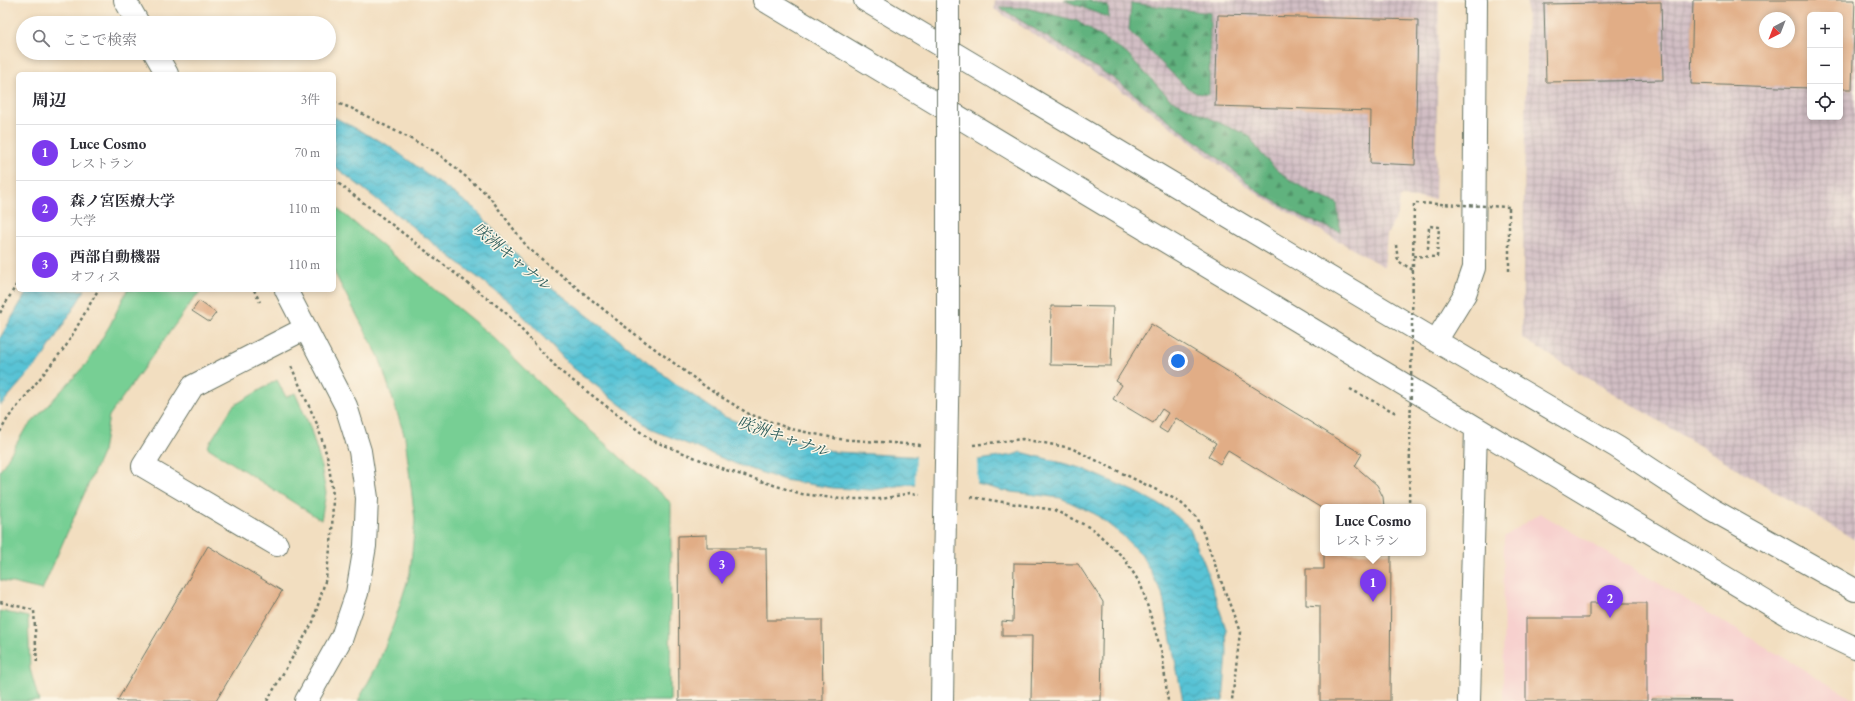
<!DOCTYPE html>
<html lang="ja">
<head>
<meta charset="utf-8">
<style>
  :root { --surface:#fff; --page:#f2f2f3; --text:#2b2b33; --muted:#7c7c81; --line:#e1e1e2; --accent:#7c3aed }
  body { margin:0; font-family:"EB Garamond","Noto Serif JP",serif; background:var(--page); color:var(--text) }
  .controls { position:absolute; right:12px; top:12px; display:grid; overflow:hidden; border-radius:6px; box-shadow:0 2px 6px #0003 }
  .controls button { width:36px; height:36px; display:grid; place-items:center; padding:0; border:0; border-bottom:1px solid var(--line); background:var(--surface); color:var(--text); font:20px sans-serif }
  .compass { position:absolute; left:1759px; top:12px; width:36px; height:36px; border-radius:50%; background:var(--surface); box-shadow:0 2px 6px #0003; rotate:222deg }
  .you { position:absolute; left:1178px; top:361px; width:14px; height:14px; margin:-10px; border:3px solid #fff; border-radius:50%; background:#1a73e8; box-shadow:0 0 0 6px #1a73e833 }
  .badge { display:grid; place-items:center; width:26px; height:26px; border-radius:50%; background:var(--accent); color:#fff; font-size:13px; font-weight:700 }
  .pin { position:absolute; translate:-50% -33px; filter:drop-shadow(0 1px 2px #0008) }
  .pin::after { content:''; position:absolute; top:21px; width:14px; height:12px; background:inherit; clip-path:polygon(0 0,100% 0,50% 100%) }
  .popup { position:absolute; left:1320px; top:504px; width:106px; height:52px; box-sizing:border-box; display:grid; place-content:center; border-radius:6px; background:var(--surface); filter:drop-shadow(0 1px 3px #0005); font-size:13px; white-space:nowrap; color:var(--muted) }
  .popup b { font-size:15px; color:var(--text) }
  .popup::after { content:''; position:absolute; left:50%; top:100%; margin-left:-8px; border:8px solid transparent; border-top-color:var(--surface) }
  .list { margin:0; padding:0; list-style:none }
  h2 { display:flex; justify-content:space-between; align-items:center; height:52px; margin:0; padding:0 16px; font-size:17px }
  h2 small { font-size:13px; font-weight:400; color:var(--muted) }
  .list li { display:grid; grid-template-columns:26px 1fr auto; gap:12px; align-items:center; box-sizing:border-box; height:56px; padding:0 16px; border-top:1px solid var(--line) }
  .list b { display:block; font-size:15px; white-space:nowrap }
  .list p { margin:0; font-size:13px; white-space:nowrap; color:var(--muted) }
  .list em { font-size:13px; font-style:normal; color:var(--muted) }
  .icon { flex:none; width:22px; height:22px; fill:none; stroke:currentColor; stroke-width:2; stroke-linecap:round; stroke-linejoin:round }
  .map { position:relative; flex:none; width:1855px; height:701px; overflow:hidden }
  .search { position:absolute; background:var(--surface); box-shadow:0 2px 6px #0003; left:16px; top:16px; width:320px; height:44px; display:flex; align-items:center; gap:10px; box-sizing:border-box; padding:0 14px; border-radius:22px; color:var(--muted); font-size:15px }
  .panel { position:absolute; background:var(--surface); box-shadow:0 2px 6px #0003; left:16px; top:72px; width:320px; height:220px; border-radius:6px }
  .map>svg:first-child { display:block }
  .built { fill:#f7d0ce }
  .industrial { fill:url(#industrial-grid); fill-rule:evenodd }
  .grass { fill:#77cf94; stroke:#4b8664 }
  .forest { fill:url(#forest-firs); stroke:#407859 }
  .water { fill:url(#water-waves); stroke:#3c8084 }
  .pier { fill:#f2dec0 }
  .building { fill:#e1ad86; fill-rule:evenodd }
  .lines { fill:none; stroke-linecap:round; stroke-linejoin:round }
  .minor-casing { stroke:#697565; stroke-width:24 }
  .path { stroke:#697565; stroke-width:2.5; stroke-dasharray:3 3; stroke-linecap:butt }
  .minor { stroke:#fff; stroke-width:22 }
  .minor-bridge-casing { stroke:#697565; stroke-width:24; stroke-linecap:butt }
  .path-bridge { stroke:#697565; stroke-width:2.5; stroke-dasharray:3 3; stroke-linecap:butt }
  .minor-bridge { stroke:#fff; stroke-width:22 }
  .labels { text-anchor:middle; stroke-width:3; stroke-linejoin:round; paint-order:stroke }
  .water-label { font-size:16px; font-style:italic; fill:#2e5e5c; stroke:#fcf5e5 }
</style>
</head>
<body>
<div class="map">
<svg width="1855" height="701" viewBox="0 0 1855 701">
  <defs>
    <pattern id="industrial-grid" width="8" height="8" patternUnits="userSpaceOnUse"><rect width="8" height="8" fill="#d2bec4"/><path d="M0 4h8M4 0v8" fill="none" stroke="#aa9ca0"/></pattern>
    <pattern id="forest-firs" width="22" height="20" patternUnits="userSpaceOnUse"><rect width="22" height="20" fill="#61b27e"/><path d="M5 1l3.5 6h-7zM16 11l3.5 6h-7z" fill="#4f9268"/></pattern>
    <pattern id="water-waves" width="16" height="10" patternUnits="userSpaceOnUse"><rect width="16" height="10" fill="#59c3d5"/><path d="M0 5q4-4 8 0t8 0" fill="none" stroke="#49a0ae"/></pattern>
  </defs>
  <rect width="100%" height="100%" fill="#fcf5e5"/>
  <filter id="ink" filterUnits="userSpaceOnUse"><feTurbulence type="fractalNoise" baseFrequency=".025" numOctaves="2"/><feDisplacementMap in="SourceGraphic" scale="8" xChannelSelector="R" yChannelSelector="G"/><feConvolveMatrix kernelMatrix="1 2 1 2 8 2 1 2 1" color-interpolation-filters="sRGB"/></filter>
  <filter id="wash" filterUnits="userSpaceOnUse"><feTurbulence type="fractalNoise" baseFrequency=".012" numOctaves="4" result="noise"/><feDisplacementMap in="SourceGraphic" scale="16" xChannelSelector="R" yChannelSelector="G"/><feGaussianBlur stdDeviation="0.9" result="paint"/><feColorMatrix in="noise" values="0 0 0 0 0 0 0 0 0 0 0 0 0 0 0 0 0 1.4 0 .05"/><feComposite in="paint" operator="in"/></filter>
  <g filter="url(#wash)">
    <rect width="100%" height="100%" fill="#f2dec0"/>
    <path class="built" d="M1540,513L1855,700V701H1503L1504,537Z"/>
    <path class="industrial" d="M995,0H1439L1435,199L1400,197L1398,213L1387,235L1384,267L1260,196L1136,100L994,9Z
      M1527,0H1855V540L1522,338ZM1810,15H1840V117H1810ZM1765,18H1789V42H1765Z"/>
    <path class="grass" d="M334,206L494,338L561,404L671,503L670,701H358L378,664L394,623L410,573L415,520L405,437L379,357L334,272Z
      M127,290H203L195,297L109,416L103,451L42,590L0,580V471L24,431L87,363L110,325Z
      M277,380L286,397L295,393L310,427L320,461L326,493L321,520L207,447L233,406Z
      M0,611L28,617L30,669L39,701H0Z"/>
    <path class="forest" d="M1064,0H1089L1108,6L1109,18Z
      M1131,3L1210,13L1209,95L1196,93L1185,86L1129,31Z
      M999,7L1027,8L1077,21L1127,54L1170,99L1226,126L1249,135C1268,170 1301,190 1337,203L1340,232L1305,218L1257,191L1229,166L1113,78Z"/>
    <path class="water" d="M334,117L389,146L475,209L532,272L676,384L725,417L775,437L836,452L979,460L1013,455L1021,452L1081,468L1136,492L1168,509L1189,527L1205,565L1226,629L1227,654L1223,701H1183L1162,593L1142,556L1122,535L1095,514L1061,498L1004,491L977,484H909L873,490L833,488L784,480L741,466L653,430L572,367L512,304L334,166Z
      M28,290H85L43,357L0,406V338Z"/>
    <path class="pier" d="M916,455L978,458L977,486H915Z"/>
    <g id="blocks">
      <path class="building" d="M1693,0H1855L1852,89H1840V15H1810V88L1691,84ZM1765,18H1789V42H1765Z
        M1661,2L1663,80L1546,82L1544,4Z
        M1218,15L1418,20L1415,165L1370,163L1371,111L1215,106Z
        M199,301L216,313L209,322L192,311Z
        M1051,306L1113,307L1111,366L1050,365Z
        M1151,324L1362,454L1355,466L1377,485L1383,497L1384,507H1323V509L1228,451L1220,464L1208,456L1216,443L1176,418L1167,433L1159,428L1168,413L1162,409L1153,423L1113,399L1122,385L1116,381Z
        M707,535V548H766L767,620H822L823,701H679L678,536Z
        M208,546L282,591L216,701H117Z
        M1324,553H1391L1390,701H1320V606L1306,605V569H1324Z
        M1014,563L1078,564L1103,602L1101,701H1031L1032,636H1002V621L1013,622Z
        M1589,603H1647V701H1526V618H1589Z
        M1651,699L1734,700V701H1651Z"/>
    </g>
  </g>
  <g filter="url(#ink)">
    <use href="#blocks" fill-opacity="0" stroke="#697565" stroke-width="1"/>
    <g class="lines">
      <g class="minor-casing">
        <path id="minor" d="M125,0L138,23
          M764,0L1796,620L1855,648
          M865,0L1436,341L1617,447L1711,509L1855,590
          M155,53L167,74
          M948,168V350
          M286,290L346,406L360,451L367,498L365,546L357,593L342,637L306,701
          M1436,341L1465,294L1474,268L1476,0
          M277,545L143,466L193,386L306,328
          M942,701L944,574
          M1469,701L1476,428"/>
      </g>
      <path class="path" d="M334,102L351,108L436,152L488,195L528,248L619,322L710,390L749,414L791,429L839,439L920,445
        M334,180L505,312L560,371L651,440L726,470L802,494L841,499H882L910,493L920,494
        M1396,245L1398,261L1413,270
        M1413,256L1437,257L1439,227L1429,226L1428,249
        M1509,271V207
        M254,290L260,302
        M0,313L18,282
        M1350,389L1396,413
        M0,432L8,418L66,346L98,290
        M973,445L1022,439L1071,448L1179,501L1198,519L1240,632L1232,701
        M971,497L1054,510L1093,529L1124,558L1141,585L1162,653L1168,701
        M0,602L34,610L37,665
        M267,701L313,622L326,578L332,535L333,495L328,459L317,424L291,366"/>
      <use href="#minor" class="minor"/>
      <g class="minor-bridge-casing">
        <path id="minor-bridge" d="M948,0V168
          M944,574L948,350"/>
      </g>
      <path class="path-bridge" d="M1409,507L1414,203L1509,207"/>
      <use href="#minor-bridge" class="minor-bridge"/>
    </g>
  </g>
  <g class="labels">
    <g class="water-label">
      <text transform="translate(512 256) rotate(40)" y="6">咲洲キャナル</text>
      <text transform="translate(783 436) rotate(19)" y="6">咲洲キャナル</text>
    </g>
  </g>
</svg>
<div class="controls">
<button>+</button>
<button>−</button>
<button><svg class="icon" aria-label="locate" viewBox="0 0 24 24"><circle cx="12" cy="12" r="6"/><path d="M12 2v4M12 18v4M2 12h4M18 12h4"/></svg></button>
</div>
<svg class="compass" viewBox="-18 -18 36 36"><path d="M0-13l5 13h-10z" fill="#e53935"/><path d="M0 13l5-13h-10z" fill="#7c7c81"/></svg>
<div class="you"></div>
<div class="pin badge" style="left:1373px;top:602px">1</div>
<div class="popup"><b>Luce Cosmo</b>レストラン</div>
<div class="pin badge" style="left:1610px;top:618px">2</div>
<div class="pin badge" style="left:722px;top:584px">3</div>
<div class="search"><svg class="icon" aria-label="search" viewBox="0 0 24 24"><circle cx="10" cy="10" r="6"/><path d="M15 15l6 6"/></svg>ここで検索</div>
<section class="panel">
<h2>周辺<small>3件</small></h2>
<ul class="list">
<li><span class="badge">1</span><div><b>Luce Cosmo</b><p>レストラン</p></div><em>70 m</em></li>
<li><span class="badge">2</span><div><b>森ノ宮医療大学</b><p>大学</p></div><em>110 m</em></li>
<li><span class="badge">3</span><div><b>西部自動機器</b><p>オフィス</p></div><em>110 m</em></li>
</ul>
</section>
</div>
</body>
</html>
